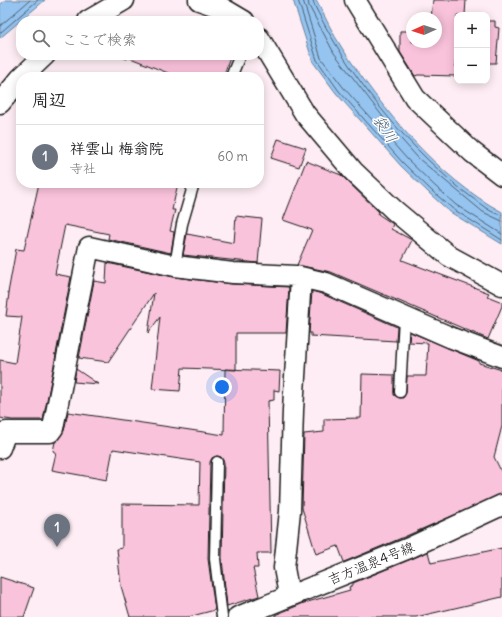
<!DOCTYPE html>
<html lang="ja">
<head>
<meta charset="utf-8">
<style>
  :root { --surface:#fff; --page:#f6f6f6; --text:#202124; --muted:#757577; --line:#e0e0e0; --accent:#0f766e }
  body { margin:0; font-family:Delius,"Klee One",sans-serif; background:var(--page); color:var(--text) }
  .controls { position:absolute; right:12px; top:12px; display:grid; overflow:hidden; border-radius:8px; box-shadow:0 2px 10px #0003 }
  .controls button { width:36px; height:36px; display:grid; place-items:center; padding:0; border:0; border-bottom:1px solid var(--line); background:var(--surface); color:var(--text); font:20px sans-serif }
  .compass { position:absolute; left:406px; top:12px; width:36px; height:36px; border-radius:50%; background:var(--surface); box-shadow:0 2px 10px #0003; rotate:267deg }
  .you { position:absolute; left:222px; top:387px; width:14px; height:14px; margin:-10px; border:3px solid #fff; border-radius:50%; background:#1a73e8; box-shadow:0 0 0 6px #1a73e833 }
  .badge { display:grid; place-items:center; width:26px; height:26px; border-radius:50%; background:var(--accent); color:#fff; font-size:13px; font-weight:700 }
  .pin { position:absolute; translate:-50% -33px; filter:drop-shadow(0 1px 2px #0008) }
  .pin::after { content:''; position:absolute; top:21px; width:14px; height:12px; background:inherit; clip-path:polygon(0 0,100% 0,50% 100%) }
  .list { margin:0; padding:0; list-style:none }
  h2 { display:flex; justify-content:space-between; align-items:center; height:52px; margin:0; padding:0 16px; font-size:17px }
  h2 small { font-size:13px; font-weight:400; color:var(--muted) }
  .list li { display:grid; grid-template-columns:26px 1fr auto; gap:12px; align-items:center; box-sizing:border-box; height:64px; padding:0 16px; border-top:1px solid var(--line) }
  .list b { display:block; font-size:15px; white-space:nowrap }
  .list p { margin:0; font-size:13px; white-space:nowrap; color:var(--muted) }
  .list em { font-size:13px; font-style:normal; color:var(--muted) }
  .icon { flex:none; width:22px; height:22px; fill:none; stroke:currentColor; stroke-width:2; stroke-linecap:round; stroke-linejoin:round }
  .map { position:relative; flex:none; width:502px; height:617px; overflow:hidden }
  .search { position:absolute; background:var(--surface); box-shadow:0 2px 10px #0003; left:16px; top:16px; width:248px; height:44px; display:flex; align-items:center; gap:10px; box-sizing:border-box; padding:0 14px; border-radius:16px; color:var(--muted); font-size:15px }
  .panel { position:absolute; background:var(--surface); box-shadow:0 2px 10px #0003; left:16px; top:72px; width:248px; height:116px; border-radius:16px }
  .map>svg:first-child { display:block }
  .water { fill:#95c4f0; stroke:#65819b }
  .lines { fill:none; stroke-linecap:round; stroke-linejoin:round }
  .shore { stroke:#4c5f71; stroke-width:1 }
  .building { fill:#fac3dc; stroke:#1c1c1c }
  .lane-casing { stroke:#1c1c1c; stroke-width:13 }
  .street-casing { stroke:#1c1c1c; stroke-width:23 }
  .lane { stroke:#fff; stroke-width:10 }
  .street { stroke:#fff; stroke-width:20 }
  .labels { text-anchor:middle; stroke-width:3; stroke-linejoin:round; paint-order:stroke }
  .street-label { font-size:14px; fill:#1c1c1c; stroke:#fff }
  .water-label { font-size:15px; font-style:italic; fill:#4c5f71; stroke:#fff }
</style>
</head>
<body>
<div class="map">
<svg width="502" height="617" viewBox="0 0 502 617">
  <rect width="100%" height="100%" fill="#feedf4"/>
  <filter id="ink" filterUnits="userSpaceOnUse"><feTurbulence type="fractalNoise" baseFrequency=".025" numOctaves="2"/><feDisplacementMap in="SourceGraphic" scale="8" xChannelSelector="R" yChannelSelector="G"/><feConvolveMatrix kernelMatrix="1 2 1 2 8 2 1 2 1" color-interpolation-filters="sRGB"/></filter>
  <g filter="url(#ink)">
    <path class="water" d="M5,0H45L0,38V5Z
      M293,0H316C325,16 332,33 342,48C382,109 437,177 502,212V244L450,212L430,194L401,166L336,93L313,62Z"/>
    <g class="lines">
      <path class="shore" d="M298,0L317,60L339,91L403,163L432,191L453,209L502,240
        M303,0L321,58L343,87L407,159L436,187L456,205L502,234
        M308,0L309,6L334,53L393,130L419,159L483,212L502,221
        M313,0C314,7 320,15 323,22C358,87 412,152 471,197C480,203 491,214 502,215
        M0,26L30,0
        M0,33L38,0"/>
    </g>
    <path class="building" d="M433,0H466L465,15H457V62H455L457,76L418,75L415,76L400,52V31H412V42H436V18H431Z
      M487,21H495V27L499,28L496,63H487Z
      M116,55H231L223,77H178L128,57L127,59Z
      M278,139L306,148L299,167L271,158Z
      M306,161L341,175L379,212L378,214L393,224L391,229L412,240L402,260L489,293L487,296L502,302V306L488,339L331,272L297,265L312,230L283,220Z
      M39,183H178L172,210H175L170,231L174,232L171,253L108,239L109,234L65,225L55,274L71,277L56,354H54L56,355L43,420H12L0,418V360L15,363L22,317L6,316L9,293H8L16,249L24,250Z
      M236,216L262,219L258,263L183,255L187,234L234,243Z
      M107,263L174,277L232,284L289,287L286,333H236V370L182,368L180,391L152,389L160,317L148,333L154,293L108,362L79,358L94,281L106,283Z
      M312,291L322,294L397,327L396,341L311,336V333H309Z
      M410,332L479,361V363L502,370V426L494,457L502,473V494L404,537L344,562L338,546L316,554L302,508L304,434L324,432V419L361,418L362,374L394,375V395L400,398H403L406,393L407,376H426L428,343L409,342Z
      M76,369L98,384L74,382Z
      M225,369L280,371L279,391L274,390V400L268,401L271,553H257L258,568H253L259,596L227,606L222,559L224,462L221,457L217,456L212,458L210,462L208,559L215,610L188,617H130L121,586L117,549L122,548V504L199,505L200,462L113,449L107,480L52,470L56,453L53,451L55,442L64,431L68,412L224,435Z
      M502,548V597L416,617H275V615L304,603L350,590L349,587L353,585V583L428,552L431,563Z
      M0,577L34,588L24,617H0Z"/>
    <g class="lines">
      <g class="lane-casing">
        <path id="lane" d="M231,77L240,55
          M175,266L182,224L194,183
          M400,392L404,317
          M217,462L215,559L222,617"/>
      </g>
      <g class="street-casing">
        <path id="street" d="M199,0L222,8L244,21
          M355,0L415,98L472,152L502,175
          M88,21L124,0
          M259,38L305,114L353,171L394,210L449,256L502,285
          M22,77L45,55
          M0,103L21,78
          M0,448L6,432H50L53,428L89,247L175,266L233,273L296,276L326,283L452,338L502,357
          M289,595L284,568L290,511L293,410L301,277
          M238,617L409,548L502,505"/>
      </g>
      <use href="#lane" class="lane"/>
      <use href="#street" class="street"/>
    </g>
  </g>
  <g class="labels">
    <g class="street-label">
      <text transform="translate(371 563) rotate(-22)" y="5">吉方温泉4号線</text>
    </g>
    <g class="water-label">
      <text transform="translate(385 129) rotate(57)" y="5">袋川</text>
    </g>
  </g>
</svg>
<div class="controls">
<button>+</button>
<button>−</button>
</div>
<svg class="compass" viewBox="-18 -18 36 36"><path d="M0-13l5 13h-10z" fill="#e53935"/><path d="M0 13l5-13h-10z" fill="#757577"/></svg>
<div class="you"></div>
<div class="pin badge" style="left:57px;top:547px;background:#6b7280">1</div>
<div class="search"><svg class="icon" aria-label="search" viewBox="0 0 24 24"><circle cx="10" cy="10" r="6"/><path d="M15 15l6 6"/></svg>ここで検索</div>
<section class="panel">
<h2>周辺<small></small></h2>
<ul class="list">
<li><span class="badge" style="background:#6b7280">1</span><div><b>祥雲山 梅翁院</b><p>寺社</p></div><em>60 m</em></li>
</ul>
</section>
</div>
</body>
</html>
